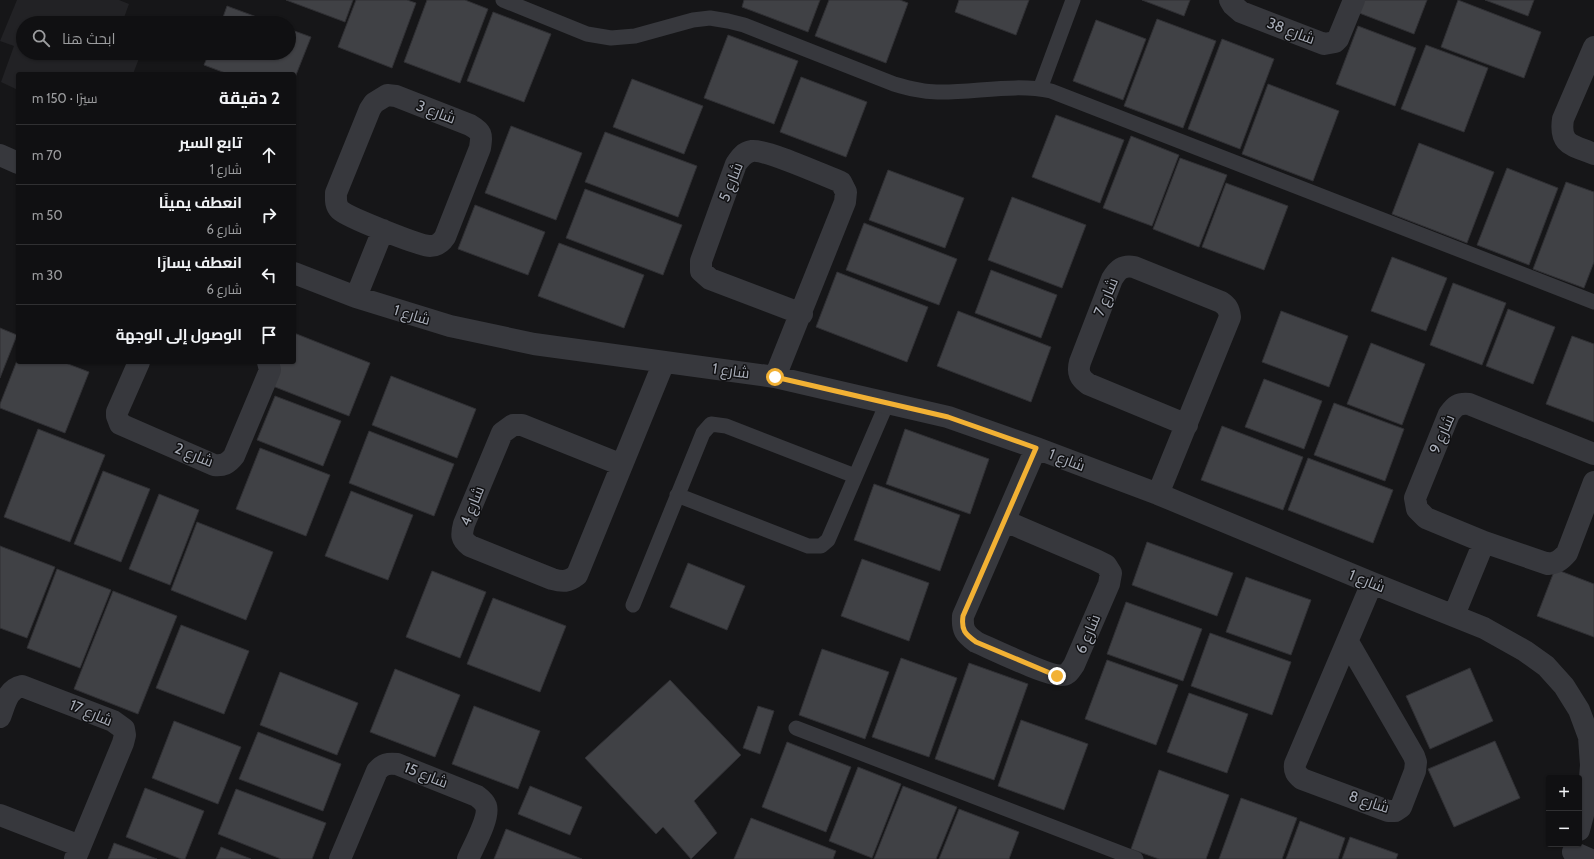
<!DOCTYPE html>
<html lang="ar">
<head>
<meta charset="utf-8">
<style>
  :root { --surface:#101012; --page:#19191b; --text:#f1f3f6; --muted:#9c9d9f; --line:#303032 }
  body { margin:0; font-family:Cabin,Cairo,sans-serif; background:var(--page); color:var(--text); direction:rtl }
  .controls { position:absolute; right:12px; bottom:12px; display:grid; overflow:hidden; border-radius:4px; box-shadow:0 1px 3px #0004 }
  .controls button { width:36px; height:36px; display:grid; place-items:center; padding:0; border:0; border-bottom:1px solid var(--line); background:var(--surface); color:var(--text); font:20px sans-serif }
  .stop { position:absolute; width:12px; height:12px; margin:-9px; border:3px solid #f2b134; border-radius:50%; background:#fff }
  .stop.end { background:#f2b134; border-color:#fff; box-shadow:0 1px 4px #0008 }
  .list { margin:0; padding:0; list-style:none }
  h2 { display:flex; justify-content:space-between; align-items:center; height:52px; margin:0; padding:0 16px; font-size:17px }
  h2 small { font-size:13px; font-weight:400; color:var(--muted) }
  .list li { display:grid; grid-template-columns:26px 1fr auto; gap:12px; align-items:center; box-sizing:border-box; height:60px; padding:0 16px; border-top:1px solid var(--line) }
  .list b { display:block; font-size:15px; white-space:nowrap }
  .list p { margin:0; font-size:13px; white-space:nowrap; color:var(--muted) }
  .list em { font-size:13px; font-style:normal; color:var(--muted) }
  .icon { flex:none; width:22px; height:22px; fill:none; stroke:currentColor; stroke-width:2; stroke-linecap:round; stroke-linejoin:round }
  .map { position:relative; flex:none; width:1594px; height:859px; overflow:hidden; direction:ltr }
  .search { position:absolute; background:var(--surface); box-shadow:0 1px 3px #0004; left:16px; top:16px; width:280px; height:44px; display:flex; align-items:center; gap:10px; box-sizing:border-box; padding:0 14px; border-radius:22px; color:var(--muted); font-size:15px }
  .panel { position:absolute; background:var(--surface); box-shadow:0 1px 3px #0004; left:16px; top:72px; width:280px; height:292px; border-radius:4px; direction:rtl }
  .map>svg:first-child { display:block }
  .built { fill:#222225 }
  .building { fill:#404145; stroke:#303034 }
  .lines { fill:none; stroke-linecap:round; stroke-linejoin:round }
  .service { stroke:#37383d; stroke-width:15 }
  .minor { stroke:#37383d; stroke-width:22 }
  .route { stroke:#f2b134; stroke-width:5 }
  .labels { text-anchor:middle; stroke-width:3; stroke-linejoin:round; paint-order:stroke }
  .street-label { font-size:15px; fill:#a8adb8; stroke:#111113 }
</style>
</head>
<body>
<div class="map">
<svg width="1594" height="859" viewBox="0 0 1594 859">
  <rect width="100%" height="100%" fill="#161618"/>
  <path class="built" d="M17,0H119L129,4L122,23H23V53H141L133,74H18V90L1,82L14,46L0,41Z"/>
  <path class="building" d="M286,0H353L345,22Z
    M356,0H407L416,3L392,68L338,47Z
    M427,0H465L488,9L460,83L404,62Z
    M744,0H820L808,32L742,7Z
    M829,0H900L908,3L886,63L815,36Z
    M959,0H1029L1016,35L955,12Z
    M1142,0H1190L1184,16Z
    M1358,0H1427L1414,34L1354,11Z
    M1458,0L1541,32L1524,78L1441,47Z
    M1485,0H1534L1528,16Z
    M227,6L273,23H221Z
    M493,12L551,34L524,102L467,81Z
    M1157,19L1216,41L1183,128L1124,106Z
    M1096,20L1146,39L1123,100L1073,81Z
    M1358,26L1416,48L1395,106L1336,84Z
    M289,29L311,37L294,80V74H228L204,65L209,53H289Z
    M728,35L798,61L774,124L704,98Z
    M1222,39L1274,59L1240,149L1188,129Z
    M1426,45L1488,68L1464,132L1401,109Z
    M801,77L867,102L846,157L780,132Z
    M632,79L703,106L684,154L613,127Z
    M1268,84L1339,111L1313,181L1242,154Z
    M1056,115L1124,140L1100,203L1032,177Z
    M511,126L582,153L556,220L485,193Z
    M605,132L697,166L678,217L585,182Z
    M1131,136L1179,155L1152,226L1103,208Z
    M1419,143L1494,172L1467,243L1392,214Z
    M1180,158L1227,175L1199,247L1153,229Z
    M1507,168L1558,188L1529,265L1477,245Z
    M888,170L964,198L945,248L869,220Z
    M1566,182L1594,192V262L1584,288L1533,269Z
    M1226,183L1288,206L1264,270L1202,247Z
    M585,189L682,225L663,275L566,238Z
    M1012,197L1086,225L1062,288L988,260Z
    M475,205L545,232L528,275L458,249Z
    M864,223L957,259L939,305L846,270Z
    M559,243L644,275L624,328L538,296Z
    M1392,257L1447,278L1426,331L1371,311Z
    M991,270L1057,295L1041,338L975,313Z
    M837,272L928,307L907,362L816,327Z
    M1453,283L1506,303L1482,365L1430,345Z
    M1508,309L1555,327L1533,384L1486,366Z
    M958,311L1051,347L1031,402L937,366Z
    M1281,311L1348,336L1329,387L1262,362Z
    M0,328L17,335L0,378Z
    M294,333L370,363L349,416L270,385L279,362H294Z
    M1572,336L1594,344V422L1546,404Z
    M1371,343L1425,364L1402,425L1347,404Z
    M18,358V362H63L89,372L65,433L0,408V404Z
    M391,376L476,409L457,458L372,425Z
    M1264,379L1322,401L1304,449L1245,427Z
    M275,396L341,421L323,466L257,440Z
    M1334,403L1404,429L1385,481L1314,455Z
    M1222,426L1303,457L1283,510L1201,480Z
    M38,429L105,455L70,542L4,517Z
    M905,429L989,459L970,514L886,484Z
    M369,431L454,464L434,516L349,483Z
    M260,448L330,475L306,536L236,509Z
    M1308,458L1393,490L1373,543L1288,510Z
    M103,471L150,489L121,562L74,544Z
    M874,484L960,515L940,571L854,540Z
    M351,491L413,515L388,580L325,556Z
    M159,494L199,510L170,585L129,569Z
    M197,522L273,552L246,620L171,590Z
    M1147,542L1233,573L1217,616L1132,585Z
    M0,546L55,567L27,638L0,628Z
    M862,559L929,583L909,641L841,616Z
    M688,563L745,586L727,630L670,607Z
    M57,569L111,590L80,668L27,648Z
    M1555,569L1594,584V637L1537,616Z
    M432,571L486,592L460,658L406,637Z
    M1246,577L1311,600L1291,655L1226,632Z
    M113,591L177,616L138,714L74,689Z
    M493,598L566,626L540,692L467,664Z
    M1126,602L1202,629L1183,681L1107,654Z
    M181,625L249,651L224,714L156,688Z
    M1210,633L1291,662L1272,715L1191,686Z
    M822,649L889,672L865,739L799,715Z
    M901,658L957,678L929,757L872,737Z
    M1107,660L1178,685L1156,745L1085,719Z
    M969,663L1028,684L994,780L935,759Z
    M1470,668L1493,721L1430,749L1406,696Z
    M395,669L460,695L435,757L370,732Z
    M280,672L358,703L337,755L260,725Z
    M670,680L741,755L694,801L717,833L691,859L663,827L656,834L585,758Z
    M1189,693L1248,714L1227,773L1167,752Z
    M474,706L540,731L518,789L452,764Z
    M758,706L774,711L760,754L743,748Z
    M1021,720L1088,744L1064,810L998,786Z
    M174,721L241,747L218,804L152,778Z
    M258,732L341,764L323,811L239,779Z
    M1495,741L1520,798L1454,827L1428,769Z
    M787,742L851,767L826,832L762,807Z
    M858,767L901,784L872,858L829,841Z
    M1159,770L1229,795L1206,859H1159L1131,849Z
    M530,786L582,807L570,835L518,814Z
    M903,786L957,807L936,859H874Z
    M145,788L204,811L185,859H181L126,837Z
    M236,789L326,823L312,859H281L218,834Z
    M1241,798L1297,818L1282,859H1219Z
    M959,809L1019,832L1009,859H939Z
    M751,818L836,851L833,859H734Z
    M1300,821L1345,838L1338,859H1286Z
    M506,829L582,859H494Z
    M1350,837L1398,854L1396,859H1342Z
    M114,843L157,859H108Z
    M221,847L251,859H216Z"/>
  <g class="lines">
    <path class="service" d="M503,0L587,34L611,38L635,36L693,20L710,18L728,21L744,25L894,84C908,88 922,92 937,92C974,93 1014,83 1051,91L1594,302
      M1040,89L1073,0
      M677,495L808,546H821L828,540L887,403
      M633,605L703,433L711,424L726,426L855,476
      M796,728L1136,859"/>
    <path class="minor" d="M1230,0L1233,5L1241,12L1324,44L1335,42L1338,39L1354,0
      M1594,47L1563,119C1559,146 1573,145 1594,154
      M387,95L396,96L470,125C482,132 482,134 480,148L445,237C441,243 437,246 430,246C420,246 347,217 340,210C335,205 336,199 336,193L370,109L374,103Z
      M0,155L18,163
      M294,273L356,297L450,326L534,344L775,377L948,417L1036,448L1158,494L1372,583L1484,628L1525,651L1546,666L1564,686L1579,710L1589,737L1591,765L1589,792L1579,830
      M356,297L383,230
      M139,362L117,412V416L120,424L214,465C223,466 228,464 234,456L268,375L270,370L268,362
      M775,377L845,202L846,192L841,182C825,176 766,149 752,151C744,152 740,158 736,164L701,261V271L710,279L802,314
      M1594,454L1469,404C1458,403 1455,406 1449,414L1415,498L1417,509L1426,518L1484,542L1548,564C1557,563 1561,560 1567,553L1594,482
      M622,465L522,425H513L502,433L464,524C461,535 461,539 470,546L552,579C563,582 568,582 577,575L664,362
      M1158,494L1230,317C1229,309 1227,306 1221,302L1134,267C1123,265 1118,269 1112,279L1080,362C1077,373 1080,378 1088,384L1187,425
      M1005,521L1096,560L1106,565L1111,573L1109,584L1074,665C1071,669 1069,674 1063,675C1052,678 990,648 976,642C965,634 962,630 963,616L1036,448
      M1454,615L1484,542
      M1348,642L1414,756L1416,762L1415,771L1401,807L1395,811H1388L1302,779C1296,774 1294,771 1295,764L1372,583
      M0,717C5,705 7,689 22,686L113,721L124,729L125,735L123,743L75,859
      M0,815L80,846
      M1573,852L1589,859
      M340,859L377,771C383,764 388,763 397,764L477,796C481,799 484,801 486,806C490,818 473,847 468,859"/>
  </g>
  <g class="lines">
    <path class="route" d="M775,377L948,417L1036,448L963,616C961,630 965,634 976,642L1057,676"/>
  </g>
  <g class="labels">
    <g class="street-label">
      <text transform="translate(1291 31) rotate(21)" y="5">شارع 38</text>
      <text transform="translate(436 112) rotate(21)" y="5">شارع 3</text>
      <text transform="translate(731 182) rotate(-68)" y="5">شارع 5</text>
      <text transform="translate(1106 297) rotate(-67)" y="5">شارع 7</text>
      <text transform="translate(412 315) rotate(17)" y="5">شارع 1</text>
      <text transform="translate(731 371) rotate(8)" y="5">شارع 1</text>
      <text transform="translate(1442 434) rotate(-66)" y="5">شارع 9</text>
      <text transform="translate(194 455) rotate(22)" y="5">شارع 2</text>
      <text transform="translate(1067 460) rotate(21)" y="5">شارع 1</text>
      <text transform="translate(472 506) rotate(-68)" y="5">شارع 4</text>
      <text transform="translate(1367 581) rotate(22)" y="5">شارع 1</text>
      <text transform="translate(1088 634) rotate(-67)" y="5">شارع 6</text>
      <text transform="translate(91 713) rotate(23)" y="5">شارع 17</text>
      <text transform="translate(426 775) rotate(22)" y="5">شارع 15</text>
      <text transform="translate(1369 802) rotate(18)" y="5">شارع 8</text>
    </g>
  </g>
</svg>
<div class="controls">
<button>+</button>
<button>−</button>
</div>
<div class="stop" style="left:775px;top:377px"></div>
<div class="stop end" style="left:1057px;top:676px"></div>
<div class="search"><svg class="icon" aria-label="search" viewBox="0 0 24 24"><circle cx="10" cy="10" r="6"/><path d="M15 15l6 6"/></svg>ابحث هنا</div>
<section class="panel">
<h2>2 دقيقة<small>سيرًا · 150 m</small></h2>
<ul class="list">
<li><svg class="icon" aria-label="ahead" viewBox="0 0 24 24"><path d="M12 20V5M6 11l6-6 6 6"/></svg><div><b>تابع السير</b><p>شارع 1</p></div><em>70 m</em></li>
<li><svg class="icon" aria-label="right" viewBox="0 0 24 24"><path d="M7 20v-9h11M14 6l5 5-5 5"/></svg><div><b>انعطف يمينًا</b><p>شارع 6</p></div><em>50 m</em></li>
<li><svg class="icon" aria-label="left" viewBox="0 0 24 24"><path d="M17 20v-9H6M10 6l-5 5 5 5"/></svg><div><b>انعطف يسارًا</b><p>شارع 6</p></div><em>30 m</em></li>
<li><svg class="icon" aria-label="arrive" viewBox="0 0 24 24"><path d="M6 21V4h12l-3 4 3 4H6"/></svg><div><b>الوصول إلى الوجهة</b></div></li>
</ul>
</section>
</div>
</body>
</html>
